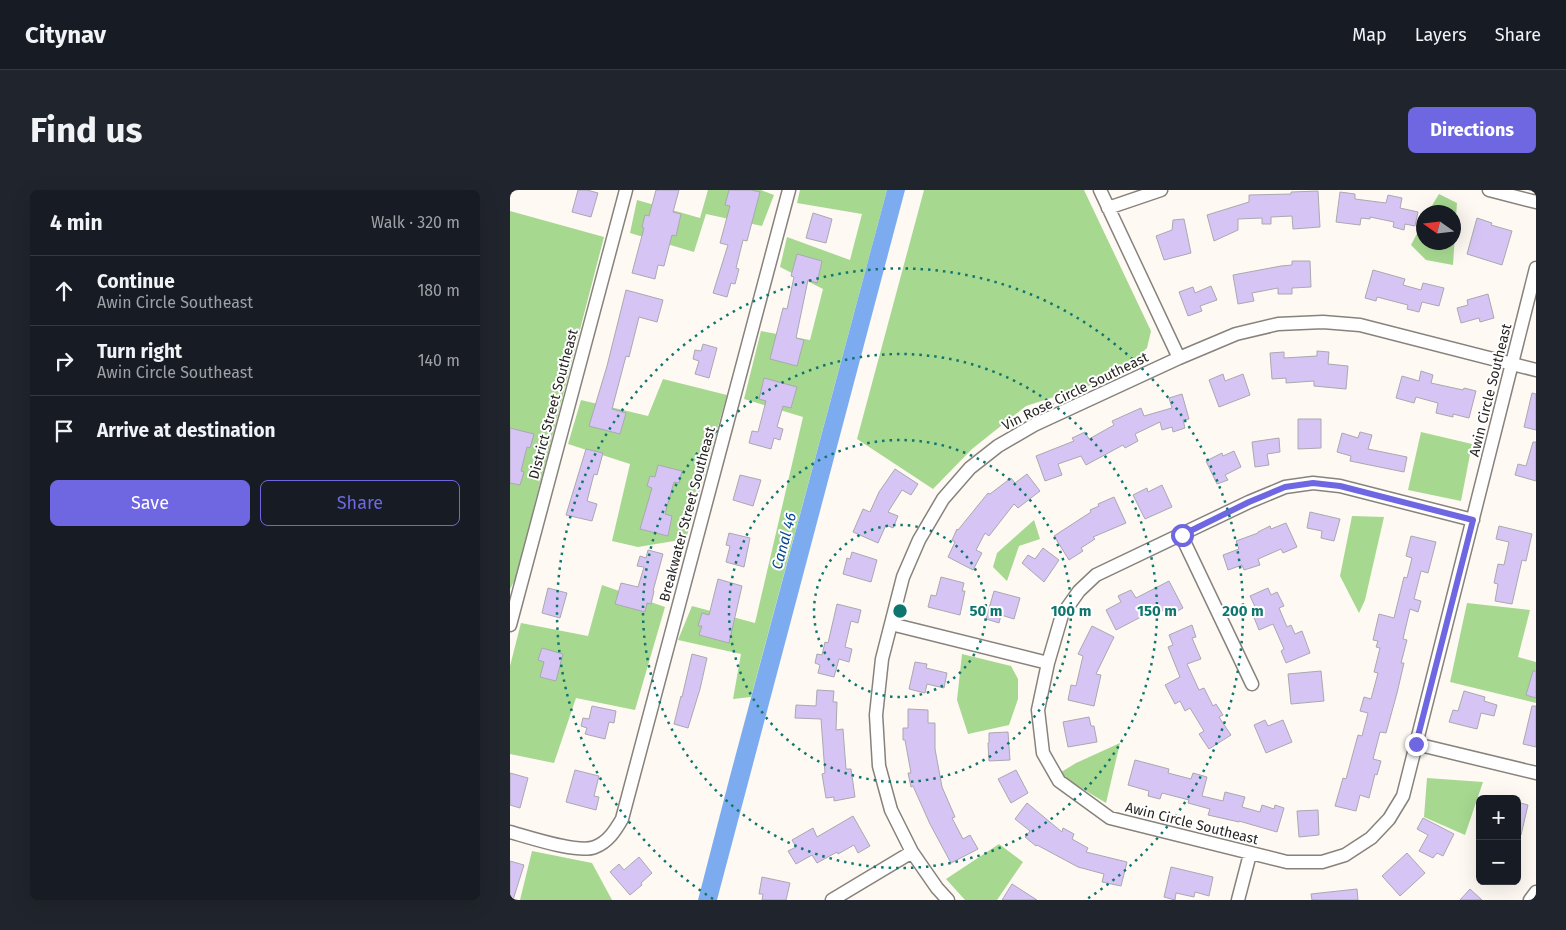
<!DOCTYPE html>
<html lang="en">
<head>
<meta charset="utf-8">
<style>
  :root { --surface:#171b24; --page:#20242c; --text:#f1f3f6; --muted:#9ea1a6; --line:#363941; --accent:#6f67e1 }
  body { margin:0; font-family:"Fira Sans",sans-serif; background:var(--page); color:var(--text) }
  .controls { position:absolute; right:15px; bottom:15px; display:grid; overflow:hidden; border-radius:8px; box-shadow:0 5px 20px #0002 }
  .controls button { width:45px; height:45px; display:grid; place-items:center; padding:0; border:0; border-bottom:1px solid var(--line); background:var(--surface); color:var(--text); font:25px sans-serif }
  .compass { position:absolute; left:906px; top:15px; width:45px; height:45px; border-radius:50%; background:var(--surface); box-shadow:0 5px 20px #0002; rotate:284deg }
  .stop { position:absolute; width:15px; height:15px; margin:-11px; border:4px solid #6f67e1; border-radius:50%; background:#fff }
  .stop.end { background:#6f67e1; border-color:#fff; box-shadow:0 1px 5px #0008 }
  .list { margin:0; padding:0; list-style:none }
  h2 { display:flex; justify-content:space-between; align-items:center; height:65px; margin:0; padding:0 20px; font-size:21px }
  h2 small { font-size:16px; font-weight:400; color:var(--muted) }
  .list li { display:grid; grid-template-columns:32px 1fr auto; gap:15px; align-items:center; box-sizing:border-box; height:70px; padding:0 20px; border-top:1px solid var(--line) }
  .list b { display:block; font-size:19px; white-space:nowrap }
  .list p { margin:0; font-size:16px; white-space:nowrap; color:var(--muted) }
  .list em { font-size:16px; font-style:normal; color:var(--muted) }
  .actions { display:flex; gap:10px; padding:15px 20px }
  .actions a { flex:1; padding:11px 0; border:1px solid var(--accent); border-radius:8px; text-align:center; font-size:18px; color:var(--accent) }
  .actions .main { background:var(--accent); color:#fff }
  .icon { flex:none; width:28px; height:28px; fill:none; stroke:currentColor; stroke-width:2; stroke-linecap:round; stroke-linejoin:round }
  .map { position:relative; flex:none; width:1026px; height:710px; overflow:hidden; border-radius:8px }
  header { display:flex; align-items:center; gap:30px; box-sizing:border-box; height:70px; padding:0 25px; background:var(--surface); border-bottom:1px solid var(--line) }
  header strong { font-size:24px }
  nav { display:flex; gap:28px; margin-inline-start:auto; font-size:18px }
  .intro { display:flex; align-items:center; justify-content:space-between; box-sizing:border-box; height:120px; padding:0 30px }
  h1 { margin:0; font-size:35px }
  .button { padding:12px 22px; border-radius:8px; background:var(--accent); color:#fff; font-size:18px; font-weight:700 }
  main { display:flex; gap:30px; padding:0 30px }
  aside { flex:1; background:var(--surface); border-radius:8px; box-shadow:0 5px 20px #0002 }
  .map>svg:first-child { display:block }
  .forest { fill:#a6d890 }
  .water { fill:#7cacef }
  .building { fill:#d6c5f4; stroke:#aaa8af }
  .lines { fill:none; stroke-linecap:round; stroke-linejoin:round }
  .minor-casing { stroke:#88827c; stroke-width:15 }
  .minor { stroke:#fff; stroke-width:12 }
  .route { stroke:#6f67e1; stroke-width:6 }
  .ring { fill:none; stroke:#0f766e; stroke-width:2.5; stroke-dasharray:2.5 5 }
  .labels { text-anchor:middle; stroke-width:4; stroke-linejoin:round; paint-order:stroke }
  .street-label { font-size:14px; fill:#272522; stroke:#fff }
  .water-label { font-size:15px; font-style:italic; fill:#054895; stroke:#fff }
  .centre { fill:#0f766e; stroke:#fff; stroke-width:2.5 }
  .ring-label { font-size:15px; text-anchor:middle; font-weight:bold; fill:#0f766e; stroke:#fff; stroke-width:4; stroke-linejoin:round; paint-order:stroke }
</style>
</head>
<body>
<header>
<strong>Citynav</strong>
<nav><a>Map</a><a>Layers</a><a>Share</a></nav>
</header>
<div class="intro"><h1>Find us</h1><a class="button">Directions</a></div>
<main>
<aside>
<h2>4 min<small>Walk · 320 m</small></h2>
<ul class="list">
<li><svg class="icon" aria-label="ahead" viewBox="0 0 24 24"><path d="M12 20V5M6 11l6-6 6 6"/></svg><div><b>Continue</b><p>Awin Circle Southeast</p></div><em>180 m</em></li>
<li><svg class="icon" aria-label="right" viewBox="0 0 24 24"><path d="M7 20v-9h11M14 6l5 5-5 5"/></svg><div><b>Turn right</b><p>Awin Circle Southeast</p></div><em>140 m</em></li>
<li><svg class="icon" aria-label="arrive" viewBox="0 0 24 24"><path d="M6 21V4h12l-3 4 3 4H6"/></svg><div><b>Arrive at destination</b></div></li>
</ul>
<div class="actions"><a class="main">Save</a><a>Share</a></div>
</aside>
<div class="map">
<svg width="1026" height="710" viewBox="0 0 1026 710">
  <rect width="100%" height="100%" fill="#fef9f3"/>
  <path class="forest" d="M198,0H251L264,5L252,36L196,24L184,62L120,43L127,10L190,28Z
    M290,0H377L241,507L223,509L231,464L168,450L182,416L245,433L293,227L234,209L251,141L300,150L313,99L270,77L277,47L340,70L352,24L287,13Z
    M414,0H574L641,141L637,158L606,187L516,216L462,259L423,299L347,249Z
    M929,4L947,13L943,75L916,70L901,55L913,32L914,52H944V22H918Z
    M0,21L94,47L5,390L0,399Z
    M153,189L217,205L176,349L128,357L102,351L120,274L58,254L71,210L138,226Z
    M911,242L962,254L951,311L898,300Z
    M842,326L874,327L855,410L849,423L830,386Z
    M524,330L530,349L509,356L497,391L483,377L487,363Z
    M92,395L155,417L125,520L66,508L44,573L0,564V476L11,433L78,446Z
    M957,413L1020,420L1008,467L1026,472V513L940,492Z
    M452,464L501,476L508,489V509L499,535L458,544L447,510Z
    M610,553L596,613L548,584L566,573Z
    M917,588L973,592L955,645L914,627Z
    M489,654L513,672L487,710H455L436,689Z
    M22,661L82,673L102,710H10Z"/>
  <path class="water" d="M377,0H395L207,710H188L219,590Z"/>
  <path class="building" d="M68,0H77L88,3L81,27L62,22Z
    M146,0H169L163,22L171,24L166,46L162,45L154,76L148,75L145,89L122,83L134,38L132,37L135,25L139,26Z
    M219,0H241L250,2L237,51L233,50L226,78L229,79L225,94L221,93L217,107L203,103L218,55L210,53L220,16L215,15Z
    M808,1L810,37L783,39L782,26L761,27V34H752V28L728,29V40L704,51L697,25L739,12V5L781,4V2Z
    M830,2L845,4V9L876,13L878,5L892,8L890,18L908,22L905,36L895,34L894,40L883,37L884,32L860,27V29L851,28L850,35L826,32Z
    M303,23L322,29L316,53L296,48Z
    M967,28L982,33L981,35L1002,41L992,75L957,64Z
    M674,29L681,63L654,70L646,46L662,40L663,30Z
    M287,64L312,71L307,93L298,90L286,148L294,150L287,176L260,169L273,118L277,119L284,87L281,86Z
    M782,71H800L801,97L782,98V104H768V98L742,103L744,111L728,114L723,85L771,76L782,75Z
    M863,80L895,89L893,95L911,100L913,93L934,98L929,116L912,112L909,122L897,119L898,115L867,107L866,111L855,108Z
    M701,96L707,110L690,116L692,121L678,126L669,102L683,97L685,103Z
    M116,100L153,110L147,132L129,127L119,167L116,166L102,219L116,223L110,244L79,236L97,176Z
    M978,104L984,128L970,132L969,128L951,133L947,118L958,115L957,110Z
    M193,154L207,158L199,188L185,184L189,171L183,169L185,160L191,161Z
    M807,161L819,162L818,174L838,176L836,199L804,196V191L776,193V188L762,189L760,163L774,162V168L807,166Z
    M911,181L923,185L921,193L953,200L954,198L966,201L959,228L943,224V227L926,223L928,213L906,207L904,213L886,208L892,186L909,191Z
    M713,184L715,191L733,184L740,205L709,217L699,190Z
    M254,188L287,197L281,218L273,216L267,237L273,239L270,250L264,248L261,259L239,253L242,241L248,242L256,211L249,209Z
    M1022,203L1026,204V240L1014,237Z
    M672,204L679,229L673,230L675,238L663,242L662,237L652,240L650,232L625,244L628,251L615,258L613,255L576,275L571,266L548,274L552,285L535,291L526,266L564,251L562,248L575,242L579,249L604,235L602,231L631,218L634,226L662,218L659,208Z
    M788,229H811V258L788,259Z
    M0,238L24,244L20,258L17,257L11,281L14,282L10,295L0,293Z
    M850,242L862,245L858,259L897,267L894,282L840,271L841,266L827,262L832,243L848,248Z
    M769,248L770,262L757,264L759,275L745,277L742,252Z
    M1023,252H1026V291L1005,285L1008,274L1016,276Z
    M76,259L93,263L87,285L84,284L77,311L87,314L82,331L56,325Z
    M724,261L731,277L715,285L718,290L707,294L696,271L712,263L713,266Z
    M148,275L172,281L169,293L164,292L155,324L162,326L158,346L130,339L142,298L137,296L140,286L145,287Z
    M385,279L408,294L401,305L392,300L378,322L388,326L383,338L376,335L368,353L343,342L353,319L360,322L369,302Z
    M517,284L530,301L508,318L504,314L479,346L475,343L466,360L472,363L463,380L438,367L445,352L442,350L447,339L448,340L478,303L480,304L501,288L505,293Z
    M230,285L251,290L243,316L223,310Z
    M652,295L662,317L635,329L623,305L637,298L638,302Z
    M604,307L616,333L583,347L585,349L571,358L573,361L559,370L544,346L581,322L580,320L589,316L588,314Z
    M800,322L830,329L824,351L811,348L812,341L797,338Z
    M776,333L787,357L773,363L771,359L748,369L750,375L734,380L732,375L718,380L713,365L729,359L726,351L748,343V342L760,336L761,339Z
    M989,336L1022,344L1016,371L1012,370L1002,414L985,411L988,394L984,393L988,374L994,375L999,352L986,349Z
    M219,343L240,348L234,377L216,372L220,356L216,355Z
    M901,346L926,352L918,383L911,381L904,409L911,411L908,422L900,419L893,449L897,450L891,473H894L887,503L876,543L870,542L863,569L871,571L867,585L865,584L859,608L850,605L846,621L825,616L833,588L836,589L848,545L852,546L858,523L850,521L854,507L861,509L868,483L864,482L870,458L866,457L868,451L863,450L869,424L884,428L894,387L897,388L902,368L896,366Z
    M533,358L549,370L534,392L512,373L518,365L525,369Z
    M138,360L153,364L143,401H144L141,414L137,413L135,422L105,414L111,393L128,397L134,377L127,376L130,366L136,368Z
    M342,362L367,370L361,392L333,384L337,368L340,369Z
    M431,387L454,393L452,401H455L450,425L418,417L421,405L426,406Z
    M208,389L232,396L219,453L189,445L192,436H188L192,423L199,425Z
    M659,391L673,418L660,425L656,418L652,421L650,417L606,440L596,420L611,412L608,406L621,400L626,408Z
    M38,398L57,403L50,428L32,423Z
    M758,398L761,405L767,402L774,416L769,418L777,437L781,435L785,444L792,441L800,463L776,473L771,461L774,459L763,434L749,440L743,425L748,423L740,406Z
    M484,401L510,408L504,429L491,425L489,433L476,429Z
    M327,414L351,420L348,433L341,431L335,457L342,459L339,472L329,469L324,487L308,483L310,475L305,473L307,464L312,465L315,452L318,453Z
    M682,435L686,447L682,448L691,469L677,474L689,500L694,498L703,516L706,514L713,525L709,527L721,545L699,559L689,544L694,541L680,518L675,521L670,511L665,514L655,495L670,487L658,457L663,455L659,445Z
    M582,436L604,447L586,484L591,485L584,516L558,510L561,495L566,496L573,466L568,464Z
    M32,458L53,464L46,491L30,487L34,472L28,470Z
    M182,464L197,468L190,499L178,538L164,534L171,506L172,507Z
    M405,472L417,474L416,478L437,483L434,498L417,494L415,503L399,499Z
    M811,481L814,511L781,514L778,484Z
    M1023,481H1026V508L1016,505Z
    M307,500L324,501L323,512H327L326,540L333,539L336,579H341L345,607L324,611V607L316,608L312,584L315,583L311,529L285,528L286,515L306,516Z
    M954,501L975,507L974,511L987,515L984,526L971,523L967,539L939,532L943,520L948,521Z
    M82,516L106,521L104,533L99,532L95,549L75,544L77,538L71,536L73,528L79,529Z
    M1022,516H1026V557L1013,554Z
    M398,519L418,520V533H425V559L432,597L445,627L442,628L453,649L460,645L468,659L441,673L420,634L403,596L401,597L398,583H401L395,550H393V538H398Z
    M579,527L581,536H584L587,552L558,557L553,532Z
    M755,530L758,536L773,530L782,552L756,563L744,535Z
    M498,542L500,570L479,571L478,553H479V543Z
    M625,570L659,579L658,583L681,589L683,583L697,587L692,606L713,611L715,602L735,607L732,617L750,622L752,615L764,619L765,615L774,618L767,642L729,631V632L698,625L700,619L678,613L679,610L652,603L650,609L638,606L639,601L618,595Z
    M65,580L89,586L84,606L89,607L86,620L56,612Z
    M506,580L518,603L501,613L488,589Z
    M0,583L18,588L10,618L0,615Z
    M1007,612L1018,615L1011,645H1007Z
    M517,613L552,642L553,638L564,644L562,649L578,658L576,662L617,672L611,696L592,692L594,684L568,677L527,655L526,656L515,647L520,641L505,629Z
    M808,620L809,645L789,647L787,621Z
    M343,626L360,656L348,663L344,655L328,664L327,662L307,673L302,665L286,674L278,661L286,657L282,650L303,638L307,647Z
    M913,628L944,644L933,666L927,663L923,668L909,661L918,645L907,639Z
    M897,663L915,683L890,706L872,686Z
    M129,667L142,683L131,693L132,695L120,705L100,682L109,674L114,680Z
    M0,671L14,675L3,710H0Z
    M661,677L703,687L699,706L685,702L684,707L666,703L665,710L654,707Z
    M252,687L280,693L276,710H252L253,704H249Z
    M502,694L527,710H492Z
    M847,699L848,710H802L801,704Z
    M960,699L972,710H950Z"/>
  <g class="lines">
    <g class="minor-casing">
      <path id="minor" d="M590,0L669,168
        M979,0L1026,12
        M598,18L651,0
        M963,330L830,296L803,293L775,297L739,312L586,385L569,401L552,425L538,473L528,520L533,563L549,591L600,628L777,672H812L835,665L861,648L879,629L893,606L1026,78
        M671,345L742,494
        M381,434L538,473
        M0,435L116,0
        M906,554L1026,583
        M0,642C19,647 68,664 85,657C98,652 105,641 112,629L279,0
        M322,710L402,662
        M438,710L427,698L402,662L381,620L369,576L366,525L372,469L393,387L409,350L433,309L460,278L488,256L524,235L669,168L726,144L768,134L813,132L850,135L1026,180
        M728,710L740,664
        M1020,710L1026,702"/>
    </g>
    <use href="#minor" class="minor"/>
  </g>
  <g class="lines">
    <path class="route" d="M672,345L739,312L775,297L803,293L830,296L963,330L906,554"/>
  </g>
  <g class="ring">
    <circle cx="390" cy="421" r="86"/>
    <circle cx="390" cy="421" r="171"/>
    <circle cx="390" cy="421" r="257"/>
    <path d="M203 709A343 343 0 1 1 577 709"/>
  </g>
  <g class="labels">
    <g class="street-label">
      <text transform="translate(980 200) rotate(-76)" y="5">Awin Circle Southeast</text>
      <text transform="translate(565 201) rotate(-26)" y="5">Vin Rose Circle Southeast</text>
      <text transform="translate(43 214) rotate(-75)" y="5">District Street Southeast</text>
      <text transform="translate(177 324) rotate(-75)" y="5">Breakwater Street Southeast</text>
      <text transform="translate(682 633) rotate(14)" y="5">Awin Circle Southeast</text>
    </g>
    <g class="water-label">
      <text transform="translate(274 351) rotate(-75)" y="5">Canal 46</text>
    </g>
  </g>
  <circle cx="390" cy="421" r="8" class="centre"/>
  <g class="ring-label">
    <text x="476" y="426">50 m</text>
    <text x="561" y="426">100 m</text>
    <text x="647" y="426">150 m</text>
    <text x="733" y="426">200 m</text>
  </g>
</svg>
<div class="controls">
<button>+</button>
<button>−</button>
</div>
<svg class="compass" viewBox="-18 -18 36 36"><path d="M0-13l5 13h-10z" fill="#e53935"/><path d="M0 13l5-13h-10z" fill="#9ea1a6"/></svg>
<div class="stop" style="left:672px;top:345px"></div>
<div class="stop end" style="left:906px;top:554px"></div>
</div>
</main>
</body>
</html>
